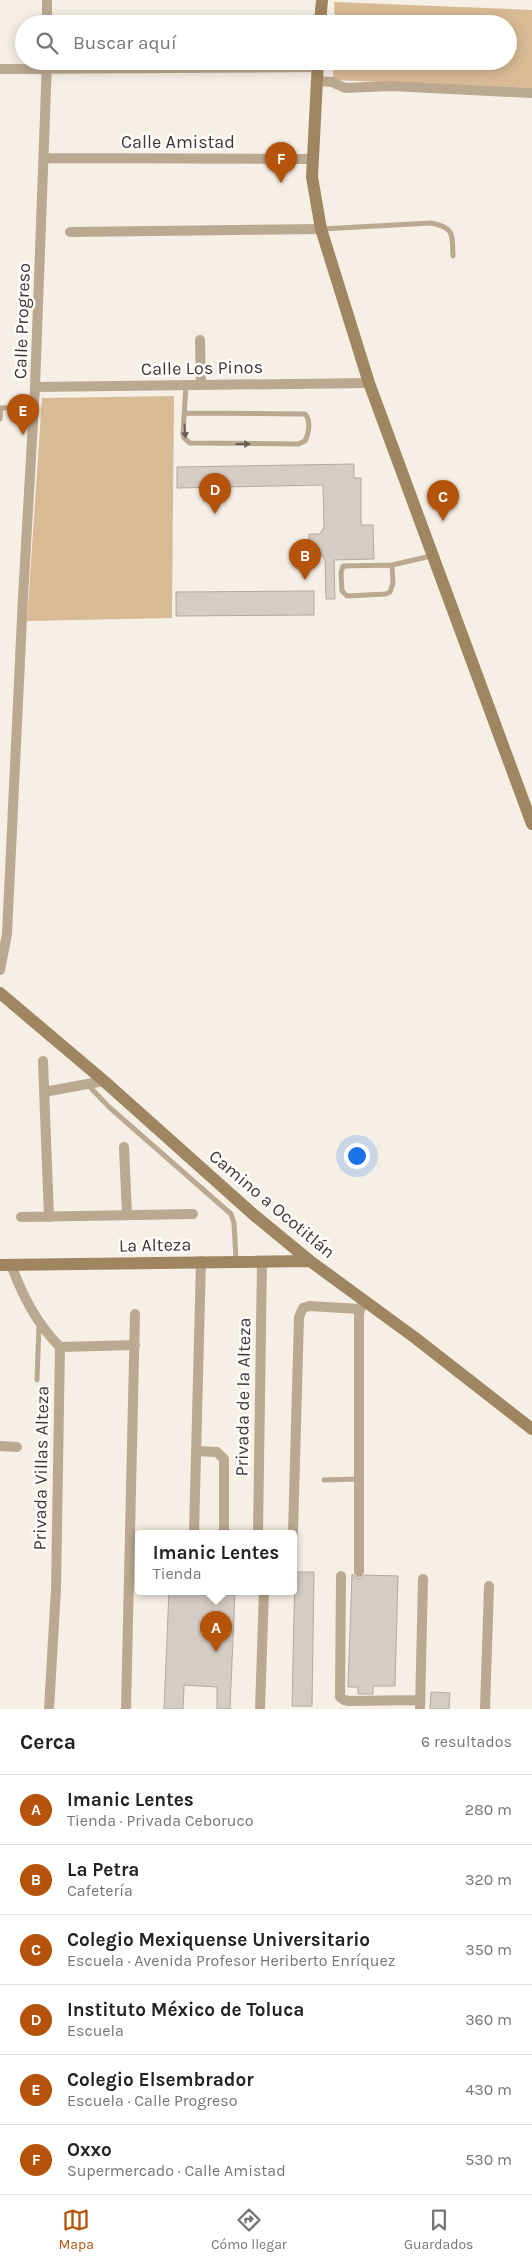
<!DOCTYPE html>
<html lang="es">
<head>
<meta charset="utf-8">
<style>
  :root { --surface:#fff; --page:#f6f6f6; --text:#222; --muted:#767676; --line:#e0e0e0; --accent:#b45309 }
  body { margin:0; font-family:Karla,sans-serif; background:var(--page); color:var(--text) }
  .you { position:absolute; left:356px; top:1155px; width:18px; height:18px; margin:-12px; border:4px solid #fff; border-radius:50%; background:#1a73e8; box-shadow:0 0 0 8px #1a73e833 }
  .badge { display:grid; place-items:center; width:32px; height:32px; border-radius:50%; background:var(--accent); color:#fff; font-size:16px; font-weight:700 }
  .pin { position:absolute; translate:-50% -41px; filter:drop-shadow(0 1px 2px #0008) }
  .pin::after { content:''; position:absolute; top:26px; width:18px; height:15px; background:inherit; clip-path:polygon(0 0,100% 0,50% 100%) }
  .popup { position:absolute; left:135px; top:1530px; width:162px; height:65px; box-sizing:border-box; display:grid; place-content:center; border-radius:5px; background:var(--surface); filter:drop-shadow(0 1px 4px #0005); font-size:16px; white-space:nowrap; color:var(--muted) }
  .popup b { font-size:19px; color:var(--text) }
  .popup::after { content:''; position:absolute; left:50%; top:100%; margin-left:-10px; border:10px solid transparent; border-top-color:var(--surface) }
  .list { margin:0; padding:0; list-style:none }
  h2 { display:flex; justify-content:space-between; align-items:center; height:65px; margin:0; padding:0 20px; font-size:21px }
  h2 small { font-size:16px; font-weight:400; color:var(--muted) }
  .list li { display:grid; grid-template-columns:32px 1fr auto; gap:15px; align-items:center; box-sizing:border-box; height:70px; padding:0 20px; border-top:1px solid var(--line) }
  .list b { display:block; font-size:19px; white-space:nowrap }
  .list p { margin:0; font-size:16px; white-space:nowrap; color:var(--muted) }
  .list em { font-size:16px; font-style:normal; color:var(--muted) }
  .icon { flex:none; width:28px; height:28px; fill:none; stroke:currentColor; stroke-width:2; stroke-linecap:round; stroke-linejoin:round }
  .map { position:relative; flex:none; width:532px; height:1709px; overflow:hidden }
  .search { position:absolute; background:var(--surface); box-shadow:0 2px 12px #0003; left:15px; right:15px; top:15px; height:55px; display:flex; align-items:center; gap:12px; box-sizing:border-box; padding:0 18px; border-radius:28px; color:var(--muted); font-size:19px }
  .sheet { height:485px; background:var(--surface) }
  nav { display:flex; justify-content:space-around; align-items:center; box-sizing:border-box; height:70px; border-top:1px solid var(--line); background:var(--surface); font-size:14px; color:var(--muted) }
  nav a { display:grid; justify-items:center; gap:2px }
  nav .on { color:var(--accent) }
  .map>svg:first-child { display:block }
  .green { fill:#d8bb95 }
  .building { fill:#d5cdc4; stroke:#b1aaa1 }
  .lines { fill:none; stroke-linecap:round; stroke-linejoin:round }
  .lane { stroke:#bba890; stroke-width:5 }
  .street { stroke:#bba890; stroke-width:10 }
  .secondary { stroke:#a08561; stroke-width:12 }
  .oneway { fill:#685f55 }
  .labels { text-anchor:middle; stroke-width:5; stroke-linejoin:round; paint-order:stroke }
  .street-label { font-size:18px; fill:#3b3835; stroke:#fffdfb }
</style>
</head>
<body>
<div class="map">
<svg width="532" height="1709" viewBox="0 0 532 1709">
  <rect width="100%" height="100%" fill="#f6efe5"/>
  <path class="green" d="M334,2L532,10V88L333,80V61H508V24H335Z
    M174,396L172,618L27,621L42,398Z"/>
  <path class="building" d="M354,464V478H361V525H373L374,559L334,560L335,599H326L325,560L320,552L309,553V534H320L324,527L323,485L177,488V467Z
    M314,591V615L176,616V592Z
    M295,1572H314L312,1706H292Z
    M352,1574L359,1579L365,1575L398,1576L395,1686H373V1694H358V1687H348Z
    M169,1591H235L230,1709H217V1687L184,1685L183,1709H164Z
    M431,1692L450,1693L449,1709H430Z"/>
  <g class="lines">
    <path class="lane" d="M321,229L431,223C455,228 452,234 453,256
      M0,408L33,407
      M185,413L305,414C311,420 309,434 305,441L298,444L190,443L184,438L183,434L186,385
      M0,419L1,408
      M392,565L393,583L390,592L386,594L347,596L342,591L341,573L343,566L392,565L431,556
      M87,1084L109,1107L231,1214L234,1223L236,1260
      M37,1380L39,1325
      M324,1480L358,1479"/>
    <path class="street" d="M47,24V0
      M0,69L318,67
      M317,81L332,82L345,88L390,86L532,93
      M44,158L312,159
      M70,232L321,229
      M200,340L201,385
      M35,387L369,383
      M0,970L7,934L23,597L35,387L47,61
      M43,1061L49,1217
      M44,1092L104,1081
      M124,1147L127,1215
      M21,1217L193,1214
      M11,1265C23,1296 36,1323 60,1347L56,1589L49,1709
      M60,1347L135,1345
      M0,1446L17,1447
      M196,1451L217,1452L224,1459V1533
      M194,1533L201,1261
      M258,1533L262,1261
      M293,1533L299,1317L303,1308L309,1306L360,1309
      M359,1572V1314L362,1303
      M341,1576L340,1697L344,1700L349,1701L420,1700
      M126,1709L135,1314
      M260,1709L264,1591
      M420,1709L423,1579
      M485,1709L489,1586"/>
    <path class="secondary" d="M320,24L322,0
      M318,61L312,177L321,229L369,383L532,824
      M0,993L104,1081L254,1215L310,1261L414,1337L532,1429
      M0,1265L310,1261"/>
  </g>
  <defs><path id="oneway-solid" d="M-6-.8H1V-3.2L6.5 0L1 3.2V.8H-6Z" transform="scale(1.25)"/></defs>
  <g class="oneway">
    <use href="#oneway-solid" transform="translate(185 431) rotate(85)"/>
    <use href="#oneway-solid" transform="translate(243 444)"/>
  </g>
  <g class="labels">
    <g class="street-label">
      <text x="178" y="148">Calle Amistad</text>
      <text transform="translate(22 321) rotate(-88)" y="6">Calle Progreso</text>
      <text transform="translate(202 368) rotate(-1)" y="6">Calle Los Pinos</text>
      <text transform="translate(272 1204) rotate(40)" y="6">Camino a Ocotitlán</text>
      <text transform="translate(155 1245) rotate(-1)" y="6">La Alteza</text>
      <text transform="translate(243 1397) rotate(-89)" y="6">Privada de la Alteza</text>
      <text transform="translate(41 1468) rotate(-89)" y="6">Privada Villas Alteza</text>
    </g>
  </g>
</svg>
<div class="you"></div>
<div class="pin badge" style="left:216px;top:1652px">A</div>
<div class="popup"><b>Imanic Lentes</b>Tienda</div>
<div class="pin badge" style="left:305px;top:580px">B</div>
<div class="pin badge" style="left:443px;top:521px">C</div>
<div class="pin badge" style="left:215px;top:514px">D</div>
<div class="pin badge" style="left:23px;top:435px">E</div>
<div class="pin badge" style="left:281px;top:183px">F</div>
<div class="search"><svg class="icon" aria-label="search" viewBox="0 0 24 24"><circle cx="10" cy="10" r="6"/><path d="M15 15l6 6"/></svg>Buscar aquí</div>
</div>
<section class="sheet">
<h2>Cerca<small>6 resultados</small></h2>
<ul class="list">
<li><span class="badge">A</span><div><b>Imanic Lentes</b><p>Tienda · Privada Ceboruco</p></div><em>280 m</em></li>
<li><span class="badge">B</span><div><b>La Petra</b><p>Cafetería</p></div><em>320 m</em></li>
<li><span class="badge">C</span><div><b>Colegio Mexiquense Universitario</b><p>Escuela · Avenida Profesor Heriberto Enríquez</p></div><em>350 m</em></li>
<li><span class="badge">D</span><div><b>Instituto México de Toluca</b><p>Escuela</p></div><em>360 m</em></li>
<li><span class="badge">E</span><div><b>Colegio Elsembrador</b><p>Escuela · Calle Progreso</p></div><em>430 m</em></li>
<li><span class="badge">F</span><div><b>Oxxo</b><p>Supermercado · Calle Amistad</p></div><em>530 m</em></li>
</ul>
</section>
<nav>
<a class="on"><svg class="icon" aria-label="map" viewBox="0 0 24 24"><path d="M3 6l6-2 6 2 6-2v14l-6 2-6-2-6 2zM9 4v14M15 6v14"/></svg>Mapa</a>
<a><svg class="icon" aria-label="directions" viewBox="0 0 24 24"><path d="M12 3l9 9-9 9-9-9zM9 14v-3h6M13 9l2 2-2 2"/></svg>Cómo llegar</a>
<a><svg class="icon" aria-label="saved" viewBox="0 0 24 24"><path d="M7 4h10v16l-5-4-5 4z"/></svg>Guardados</a>
</nav>
</body>
</html>
